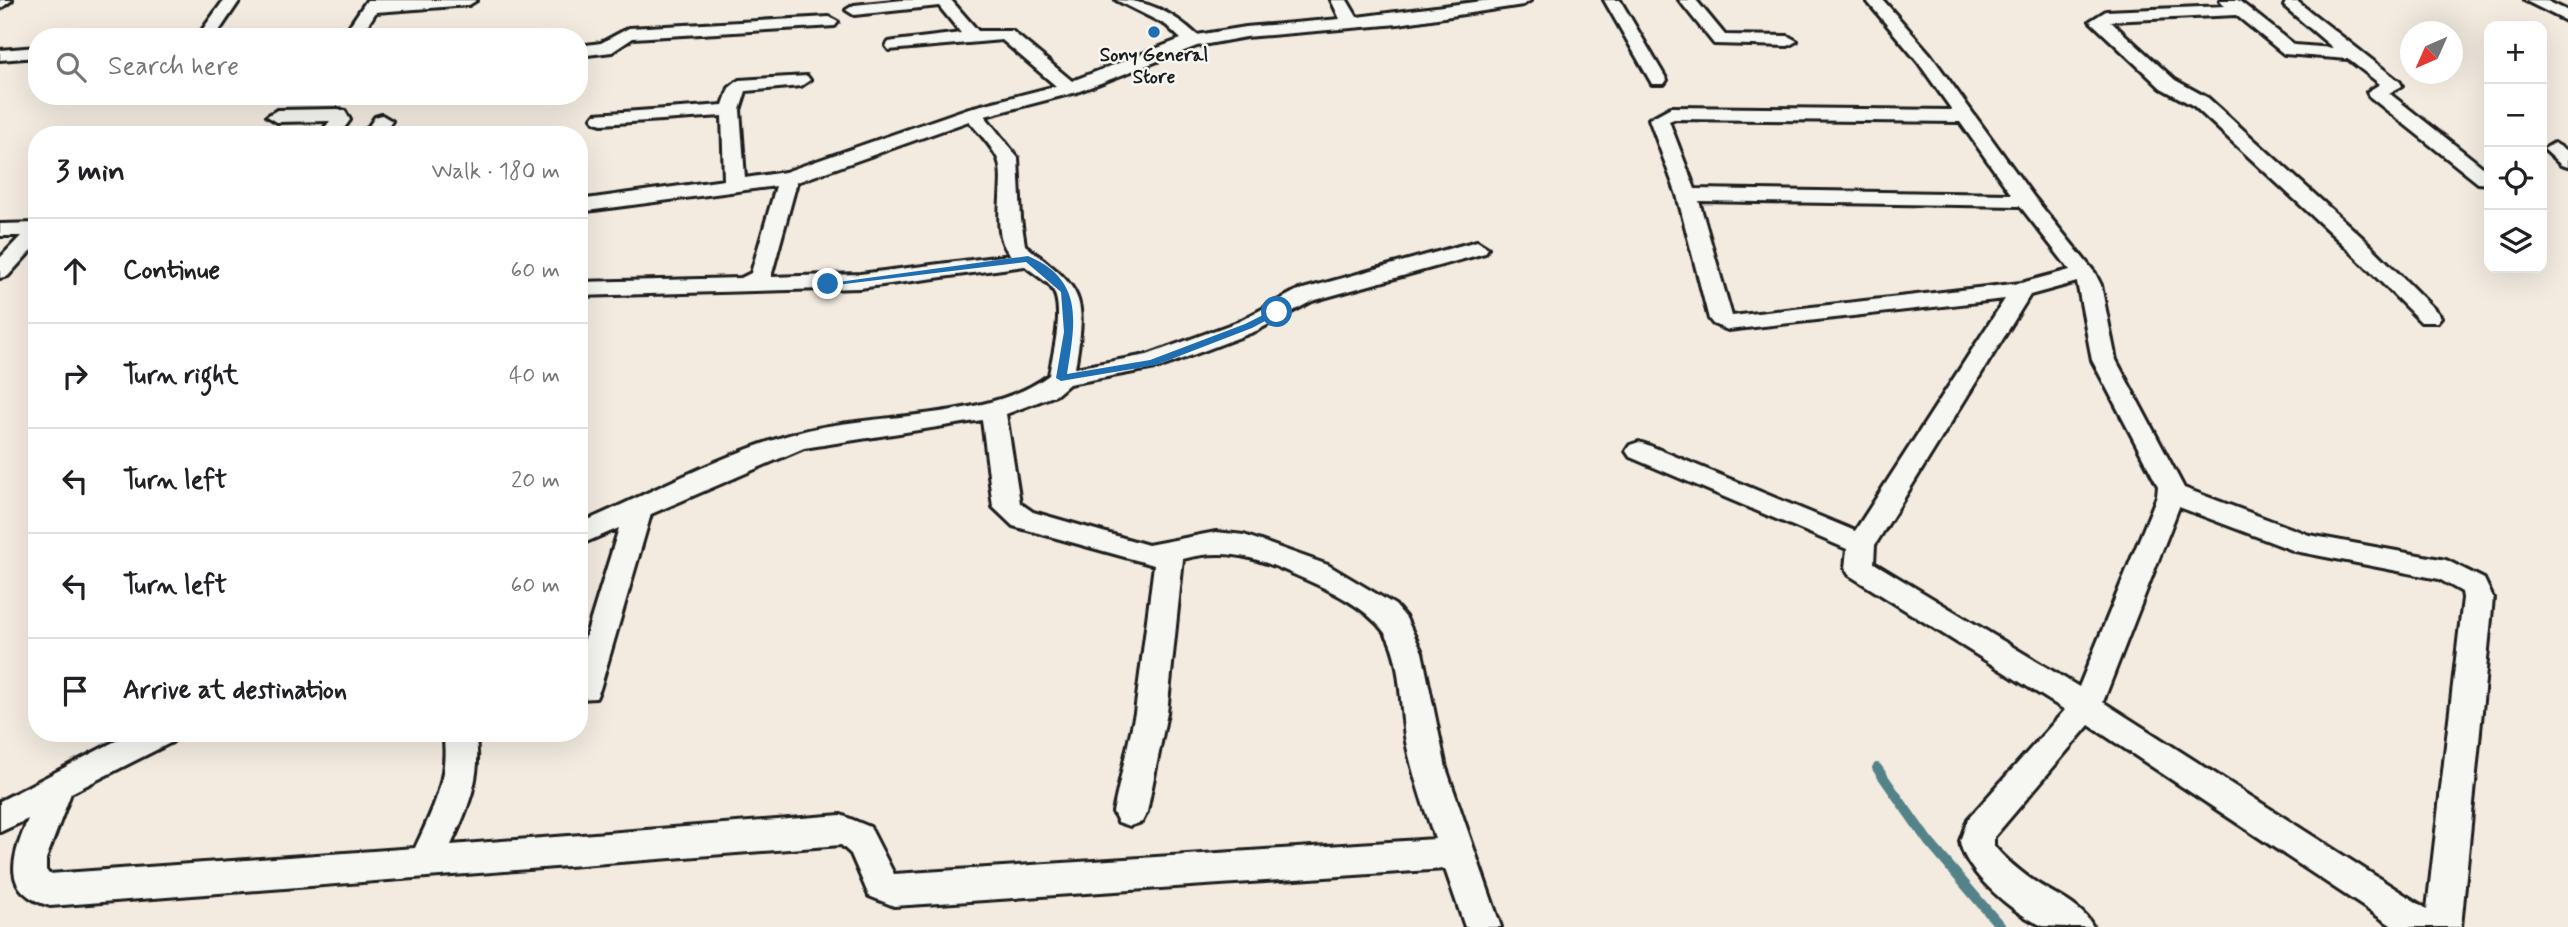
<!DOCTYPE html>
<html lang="en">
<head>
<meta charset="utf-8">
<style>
  :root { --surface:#fff; --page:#f2f2f2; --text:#202124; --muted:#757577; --line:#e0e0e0 }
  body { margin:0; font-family:Mynerve,sans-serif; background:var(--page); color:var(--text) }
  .controls { position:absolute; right:21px; top:21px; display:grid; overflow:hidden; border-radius:14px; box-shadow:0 7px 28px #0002 }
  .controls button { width:63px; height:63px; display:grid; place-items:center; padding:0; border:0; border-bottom:2px solid var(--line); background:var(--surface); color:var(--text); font:35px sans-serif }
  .compass { position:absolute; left:2400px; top:21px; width:63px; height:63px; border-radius:50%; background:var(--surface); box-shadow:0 7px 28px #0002; rotate:225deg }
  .stop { position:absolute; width:21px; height:21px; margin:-16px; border:5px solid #1f6fb2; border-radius:50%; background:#fff }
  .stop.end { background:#1f6fb2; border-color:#fff; box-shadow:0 2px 7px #0008 }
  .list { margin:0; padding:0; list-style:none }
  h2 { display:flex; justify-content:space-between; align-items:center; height:91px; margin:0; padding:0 28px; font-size:30px }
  h2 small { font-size:23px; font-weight:400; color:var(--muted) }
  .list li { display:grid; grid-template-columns:46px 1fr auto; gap:21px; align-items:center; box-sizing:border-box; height:105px; padding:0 28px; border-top:2px solid var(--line) }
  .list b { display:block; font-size:26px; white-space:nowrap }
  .list em { font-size:23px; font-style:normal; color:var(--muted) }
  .icon { flex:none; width:38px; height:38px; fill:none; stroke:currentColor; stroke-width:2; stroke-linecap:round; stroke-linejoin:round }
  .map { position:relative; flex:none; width:2568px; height:927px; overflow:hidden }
  .search { position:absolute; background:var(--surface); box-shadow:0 7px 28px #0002; left:28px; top:28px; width:560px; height:77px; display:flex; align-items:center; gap:18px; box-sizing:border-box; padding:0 24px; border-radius:28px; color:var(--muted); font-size:26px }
  .panel { position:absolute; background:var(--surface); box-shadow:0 7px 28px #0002; left:28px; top:126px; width:560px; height:616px; border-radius:28px }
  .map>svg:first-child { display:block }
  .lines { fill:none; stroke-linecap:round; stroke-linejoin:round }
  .stream { stroke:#538389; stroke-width:10 }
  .street-casing { stroke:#1c1c1c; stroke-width:6 }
  .street { fill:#f6f6f2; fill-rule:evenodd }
  .route { fill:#1f6fb2 }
  .poi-dot { fill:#1f6fb2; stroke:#f6f6f2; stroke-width:2.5 }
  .labels { text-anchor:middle; stroke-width:5; stroke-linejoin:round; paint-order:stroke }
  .far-poi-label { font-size:19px; font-weight:bold; fill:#1c1c1c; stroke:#f6f6f2 }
</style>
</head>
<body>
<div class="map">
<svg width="2568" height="927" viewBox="0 0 2568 927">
  <rect width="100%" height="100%" fill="#f3ebe0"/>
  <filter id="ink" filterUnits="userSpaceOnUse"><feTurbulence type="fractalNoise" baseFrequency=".0143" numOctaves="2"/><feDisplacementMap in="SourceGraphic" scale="14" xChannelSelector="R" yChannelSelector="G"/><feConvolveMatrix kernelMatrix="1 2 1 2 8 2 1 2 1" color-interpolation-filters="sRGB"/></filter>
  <g filter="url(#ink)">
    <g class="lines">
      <path class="stream" d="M1877,768L1928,841L2001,927"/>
      <g class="street-casing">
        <path id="street" d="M0,0H12L0,9Z
          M224,0H240L215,37H197Z
          M367,0H477L469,5L376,12L360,37H342Z
          M903,0H951L978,31H1012L1072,81L1181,39L1166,25L1116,0C1148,0 1173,13 1197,35L1246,27L1340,19L1331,0H1347L1357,17L1490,0H1531L1523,5L1398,24L1246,37L1197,46L1077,92L985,116L1018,158L1021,219L1025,245C1082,290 1088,293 1075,368L1147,355L1240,321L1296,291L1477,241L1488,248L1485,253L1312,301L1256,331L1161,367L1069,384L1056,395L1006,414L1020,503L1033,512L1148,545L1216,532L1244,535L1328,565L1395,605L1406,618L1422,652L1446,768L1501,927H1465L1445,869L894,906L869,896L851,854L841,845L50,906C0,891 12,859 28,819L0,832V801L131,733H177L172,742L71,793L46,859V870L49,874L415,848C433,810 450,775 443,733H475C483,774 468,809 451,845L841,815L870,827L894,874L1435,839C1424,808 1413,775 1406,742C1400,712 1402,658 1385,633C1364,604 1323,587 1291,573C1254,556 1223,548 1183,559L1167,713L1147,812L1142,822L1130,826L1118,822L1113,812L1135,713L1154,565L1013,526L993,507L982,420L804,448L651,514L600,689L596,698L579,699V658L619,528L579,545V524C650,493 722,454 796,433C870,412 988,422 1049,375C1053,354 1066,305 1051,287C1044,279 1033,273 1025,266L860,288L579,296V282L741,278L751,273L776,186L579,212V200L724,180L722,116L602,124L595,122L592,118L595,114L723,105L729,88L739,80L807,76L810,80L801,86L746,91L740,110L745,178L785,172L966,109L1056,86L1002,40L889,50L886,46L889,42L895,41L961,33L939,6L854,15L846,10L854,5ZM969,121C978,132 990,144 997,157C1009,181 987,233 1011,255L860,274L771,277L797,182Z
          M1604,0H1620L1667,80L1664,84H1652Z
          M1679,0H1696L1725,35L1788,36L1797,41L1788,46L1714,44Z
          M1866,0H1883L1930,54L2033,196L2095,273L2101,285L2116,360L2184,488L2309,535L2446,560L2484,579L2493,598L2461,927H2394L2089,725L1994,837V846C2005,859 2018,870 2032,880C2052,894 2083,905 2093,927C2079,927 2056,927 2043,926C2014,914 1964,872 1960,841L1968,819L2065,710L1849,575L1845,568L1847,549L1630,457L1626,451L1630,445L1639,442L1648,445L1855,531L2005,299L1728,330L1713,324L1709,319L1677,195L1649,119L1671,107L1952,110L1918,62ZM1674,119L1960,122L2011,194L1695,189L1669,121ZM1699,201L2020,206L2070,270L2021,283L1732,316ZM2077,282L2092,360L2158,486L2157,496L2079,687L1874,563L1875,545L2030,295ZM2179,507L2295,551L2439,579L2462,592L2463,598L2427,909L2103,702Z
          M2220,0H2238L2295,45L2333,48L2284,6L2286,2H2298L2400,82L2402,86L2389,93L2489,172V184L2478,183L2369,96L2367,92L2380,84L2348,59L2284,54L2236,15L2110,21L2175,80L2208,98L2364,239L2437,312L2441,317L2437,322H2421L2348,249L2194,106L2161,88L2090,21L2106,11L2225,6Z
          M2524,0H2545L2568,11V22Z
          M829,17L838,22L835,26L633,38L612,52L579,56V46L601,43L629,28Z
          M37,47V57L0,60V50Z
          M338,109L345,111L350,120L339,135H319L330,121L277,122L267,116L277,110Z
          M382,115L392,121L383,135H363L375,117Z
          M2554,143L2568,151V167L2561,165L2544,149Z
          M37,223V244L8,276L0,278V258L21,236H0V224Z"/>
      </g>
      <use href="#street" class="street"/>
    </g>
  </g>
  <path class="route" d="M1028,256C1085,280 1075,323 1067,374L1150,360L1245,324L1273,310L1282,312L1252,328L1156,365L1061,381L1056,378L1064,332L1061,292L1026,262L828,286L824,284Z"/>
  <circle class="poi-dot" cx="1154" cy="32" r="7"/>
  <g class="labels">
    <g class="far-poi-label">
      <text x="1154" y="61">Sony General<tspan x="1154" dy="22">Store</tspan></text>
    </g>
  </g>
</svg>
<div class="controls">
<button>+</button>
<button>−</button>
<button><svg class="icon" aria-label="locate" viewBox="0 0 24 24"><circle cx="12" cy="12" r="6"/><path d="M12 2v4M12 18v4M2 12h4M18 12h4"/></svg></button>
<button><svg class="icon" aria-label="layers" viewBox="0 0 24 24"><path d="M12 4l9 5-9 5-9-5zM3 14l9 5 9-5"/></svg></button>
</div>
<svg class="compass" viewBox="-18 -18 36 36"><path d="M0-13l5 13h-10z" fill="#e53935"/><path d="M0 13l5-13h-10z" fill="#757577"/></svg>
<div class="stop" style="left:1277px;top:312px"></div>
<div class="stop end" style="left:828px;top:284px"></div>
<div class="search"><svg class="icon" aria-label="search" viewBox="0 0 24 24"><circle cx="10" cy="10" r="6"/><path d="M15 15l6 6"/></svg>Search here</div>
<section class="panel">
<h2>3 min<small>Walk · 180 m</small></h2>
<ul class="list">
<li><svg class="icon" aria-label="ahead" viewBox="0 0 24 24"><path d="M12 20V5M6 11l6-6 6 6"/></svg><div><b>Continue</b></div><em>60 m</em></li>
<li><svg class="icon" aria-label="right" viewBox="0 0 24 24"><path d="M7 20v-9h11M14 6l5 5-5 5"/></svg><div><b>Turn right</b></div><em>40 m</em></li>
<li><svg class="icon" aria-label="left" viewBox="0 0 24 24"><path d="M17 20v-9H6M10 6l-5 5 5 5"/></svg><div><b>Turn left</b></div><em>20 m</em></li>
<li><svg class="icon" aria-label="left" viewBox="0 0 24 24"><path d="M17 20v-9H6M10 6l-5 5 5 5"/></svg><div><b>Turn left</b></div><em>60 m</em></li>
<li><svg class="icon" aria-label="arrive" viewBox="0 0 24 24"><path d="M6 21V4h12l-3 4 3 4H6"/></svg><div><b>Arrive at destination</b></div></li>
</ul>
</section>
</div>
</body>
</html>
